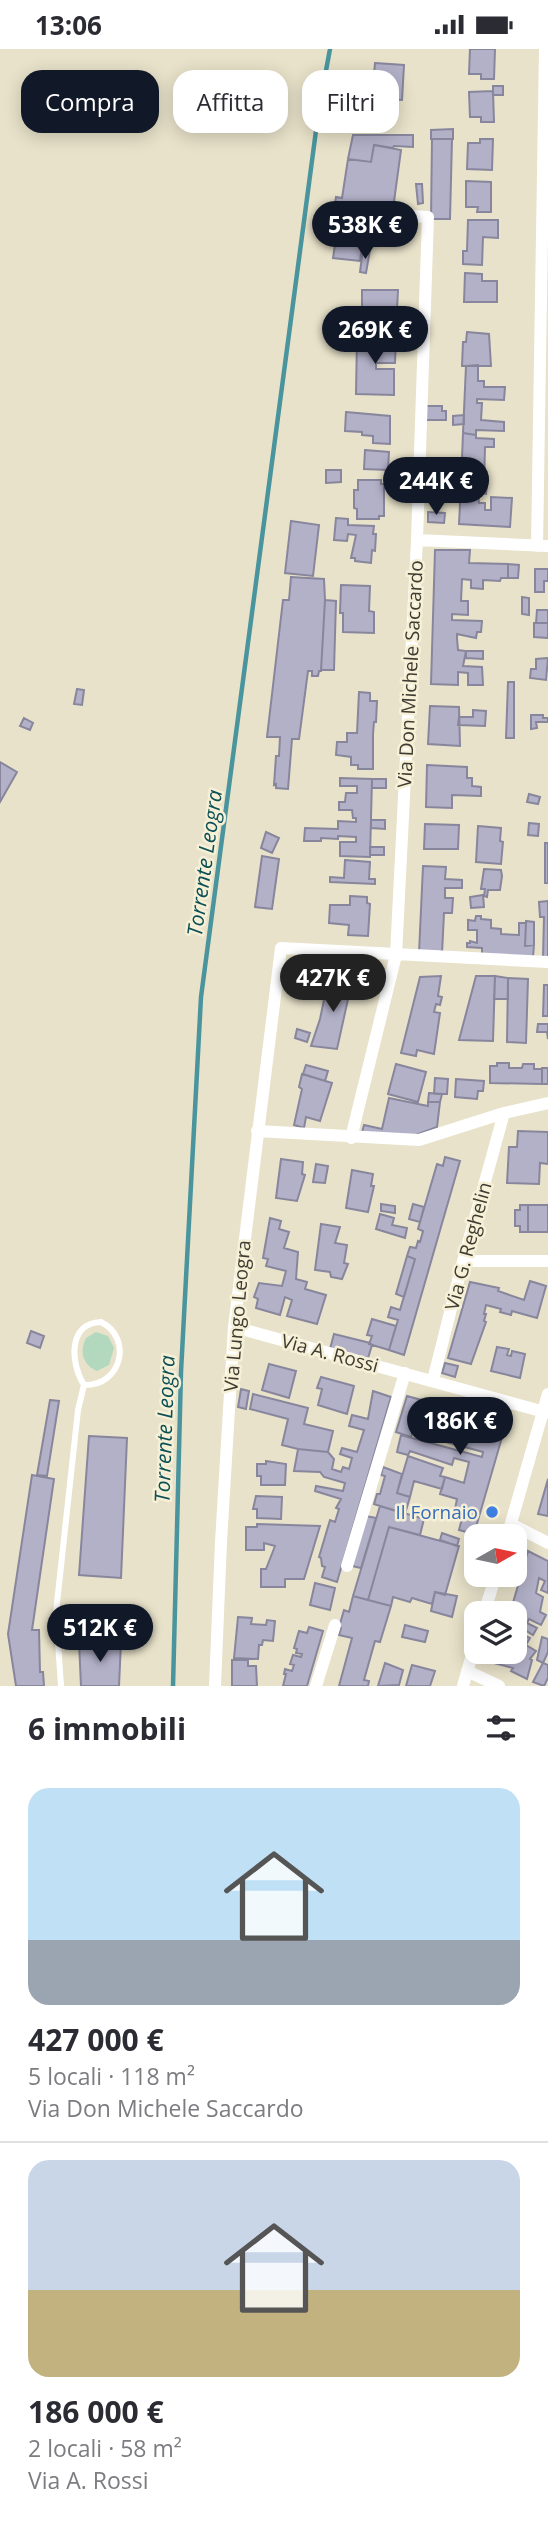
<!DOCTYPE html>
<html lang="it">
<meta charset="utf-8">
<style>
:root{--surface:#fff;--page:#f2f2f3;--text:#2b2b33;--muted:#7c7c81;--line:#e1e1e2;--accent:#111827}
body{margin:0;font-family:"Open Sans",sans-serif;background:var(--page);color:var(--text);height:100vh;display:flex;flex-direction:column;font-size:26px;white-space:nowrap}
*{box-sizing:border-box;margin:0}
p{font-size:23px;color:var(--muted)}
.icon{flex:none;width:38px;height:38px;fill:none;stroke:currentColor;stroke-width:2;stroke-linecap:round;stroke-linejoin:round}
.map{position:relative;height:1637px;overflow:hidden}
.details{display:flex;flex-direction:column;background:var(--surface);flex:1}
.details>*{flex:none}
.top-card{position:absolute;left:21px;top:21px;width:508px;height:63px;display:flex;gap:14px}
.needle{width:46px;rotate:81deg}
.controls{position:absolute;left:464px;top:1475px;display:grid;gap:14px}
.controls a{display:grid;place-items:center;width:63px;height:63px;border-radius:14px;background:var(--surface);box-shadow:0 4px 18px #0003;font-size:35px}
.price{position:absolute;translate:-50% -60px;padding:0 16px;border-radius:24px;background:var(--accent);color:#fff;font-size:23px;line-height:46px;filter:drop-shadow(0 2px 4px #0008)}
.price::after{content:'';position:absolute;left:50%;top:42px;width:21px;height:16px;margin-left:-10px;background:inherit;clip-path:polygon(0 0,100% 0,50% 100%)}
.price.on{background:#222;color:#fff}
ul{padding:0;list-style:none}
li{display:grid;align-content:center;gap:14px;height:371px;padding:0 28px}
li+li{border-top:2px solid var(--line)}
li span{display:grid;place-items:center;height:217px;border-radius:21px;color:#555}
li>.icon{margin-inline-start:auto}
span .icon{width:126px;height:126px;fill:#fffc;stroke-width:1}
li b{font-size:30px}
h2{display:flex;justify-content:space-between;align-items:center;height:84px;padding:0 28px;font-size:30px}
.tag{padding:0 24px;border-radius:21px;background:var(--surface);box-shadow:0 4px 18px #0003;font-size:24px;line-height:63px}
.tag.on{background:var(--accent);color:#fff}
.status{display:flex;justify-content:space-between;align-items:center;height:49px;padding:0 35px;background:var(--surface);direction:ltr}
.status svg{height:19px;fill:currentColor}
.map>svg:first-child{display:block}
.green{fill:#b2d8be}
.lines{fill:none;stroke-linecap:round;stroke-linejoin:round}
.stream{stroke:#4a959d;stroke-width:4.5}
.building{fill:#b3b1c8;stroke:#88869c;stroke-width:2}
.service{stroke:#fff;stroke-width:6}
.minor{stroke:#fff;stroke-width:12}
.shop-dot{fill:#3f7fe0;stroke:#f6f0d7;stroke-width:2.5}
.labels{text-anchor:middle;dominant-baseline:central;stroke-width:5;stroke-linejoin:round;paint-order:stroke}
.street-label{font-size:19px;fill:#3e3c32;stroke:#f6f0d7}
.shop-label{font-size:19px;fill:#366cbe;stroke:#f6f0d7;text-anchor:end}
.water-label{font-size:21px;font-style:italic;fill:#0c5056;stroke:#f6f0d7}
</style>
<div class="status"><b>13:06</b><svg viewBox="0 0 49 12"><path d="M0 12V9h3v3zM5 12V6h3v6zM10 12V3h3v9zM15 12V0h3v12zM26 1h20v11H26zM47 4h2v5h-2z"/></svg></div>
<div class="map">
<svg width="548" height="1637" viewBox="0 0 548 1637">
<rect width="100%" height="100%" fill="#e8e2ca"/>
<!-- green -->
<path class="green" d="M96,1283L108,1287L114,1299L109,1316L97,1322C83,1316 79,1303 86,1289Z"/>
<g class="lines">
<!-- stream -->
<path class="stream" d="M173,1637L181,1323L201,948L319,59L330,0"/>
</g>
<!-- building -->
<path class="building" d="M470,0H495L494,30H481V25H469Z
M375,14L404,16L402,51L372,49Z
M493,37H503V46H493Z
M493,42L494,73H481V68H470L469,43Z
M453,80V90H431V81Z
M353,86H413V98L394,97L393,99L374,96L371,113L348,110Z
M432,90H452L450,170H431Z
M480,90H493L492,121L467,120L468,94H480Z
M374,96L401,101L393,160L368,156L360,212L333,209L338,176L332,175L336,148L342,149L348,110L371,113Z
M466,132L491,133V163H477L478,158H466Z
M416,135H422L423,154L418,155Z
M468,171H498V189L483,188L482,216L463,215V202H467Z
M363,200L370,201L366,224L360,223Z
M465,224L482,225V232H497V253H464Z
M362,241H398L397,261L394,260V269L368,268V265H362Z
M467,283L489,285L491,317H462L463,293H466Z
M357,288L396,289L395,314H376V320H394V346L356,345Z
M478,316V332H484V338H505L504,351L477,350V354H482L481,371L504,373V382L476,381V386L463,384L466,317Z
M425,357H442V362H446V371H425Z
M346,363L390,367V395L373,394V387L362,386V383L345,382Z
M464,366V375L453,376V367Z
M463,384L476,386V389L494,390V398H485L484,434H487V436L461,435Z
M365,401L389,403L388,421L364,420Z
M326,421H341V433L326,434Z
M358,431H381V435H384V467H379V470H357V460L354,459V441H358Z
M461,435L487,436L486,445L478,444L479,454H485V461H491V448L512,449L510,478L459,475Z
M428,463L445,464L444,474L428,473Z
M336,469L348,470V476L374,477L373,485H376L375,502L372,501L371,514L355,512V509H351L356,486L348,485L347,492L334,491Z
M291,472L319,476L313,527L285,524Z
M435,501H470L469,514L508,515V529H501L500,532L483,531V540L471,539V531L462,530L461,552H468V566L452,565V571L482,572L481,583H477L476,589L457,585V589L458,601L466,602L463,617L482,618L483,636H468V624L458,623V636L431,635Z
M508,515L519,516L518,529H508Z
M535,520H548V532H544V543H535Z
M291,528L324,530L325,551L321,622H319L318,627H312V622H308L299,690H292L288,740L276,739V735L274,736L276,707H279L280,688H267L283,551H289Z
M341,536L370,537L369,562L374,563V584L343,583V564H340Z
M522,548L529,549V566L522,565Z
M325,551L336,552L334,621H321Z
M537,561H548V574H536Z
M534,574H548V589L534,588Z
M466,602H483V610L466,609Z
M548,609L546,631L530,629L531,620H536V610Z
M508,633H514V689H506Z
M77,640L84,641L82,656L74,655Z
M359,643L370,644V652H377L376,673H374L373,685V720H358V716H351V708L336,706L337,693H347V684H357Z
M430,657L459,658L460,697L428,695Z
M473,661L486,662L485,677L458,676L459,668H473Z
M531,666H543V669H548V673H536L537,679L531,680Z
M24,669L33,674L30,681L20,677Z
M0,713L17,723L0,753Z
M427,716L467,718V729H472V737L481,738V747L452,746V759L426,758Z
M340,729L372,730L370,808L340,807V793H356V788L338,787V790L321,789V792H304L305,779L338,780V772L356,773V769H353L352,761H339V753H345L346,744H357V737H340Z
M372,730H386V739H372Z
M529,745L540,748L538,755L527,753Z
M371,771H385V780L371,779Z
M529,774L539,775L538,787L528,786Z
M425,775L459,776L458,800H424Z
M478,777L501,779L500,792L503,793L501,815L476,813Z
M266,783L279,789L272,804L261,799Z
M545,794H548V834H545Z
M370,798H384V806H370Z
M262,807L279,810L272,860L255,858Z
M345,811L370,813L369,830H375V835L330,833V828L344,829Z
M423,817L446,818L445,830L462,831V839H445V849H453L452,864H444L442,905L419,904Z
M484,820L501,821L502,827L500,841H488L487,848L484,847L485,840H481Z
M483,846L484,858L471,859L470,848Z
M350,847L367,848V854L370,855L368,887L348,886L349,876L329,874L330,856H350Z
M548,852V909H543L544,868H540L539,853Z
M476,867H481V870L491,871V879L501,880V885L519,886V874H526L525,897L534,896L533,908L482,909V899L467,898V894H470V892L477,894V881H468V871L475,872Z
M526,872L534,873V896L525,897Z
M329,927L352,932L337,1000L311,997L320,970Z
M441,927L438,947L442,948L440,956L436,955L434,963L440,964L434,1005L417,1001L416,1007L401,1004L420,928Z
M476,927H495L493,992L459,991Z
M495,927L508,929V950H494Z
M508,929L528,930L526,994L507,993Z
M544,936H548V967H543Z
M538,975H548V990L547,983H537Z
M297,980L310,984L307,993L295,989Z
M497,1014H509V1019H522L523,1015H534V1020H542V1035L490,1034V1017H497Z
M396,1015L426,1023L418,1053L388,1045Z
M306,1016L328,1022L325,1032L303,1025Z
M542,1019H548V1035H542Z
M302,1025L332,1034L320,1072L306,1068L304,1079L294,1076L302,1040L299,1038Z
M435,1029L448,1030L447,1045H434Z
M456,1030L484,1032L483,1042H478L477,1050L455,1048Z
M429,1044L442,1045L440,1053H428Z
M389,1049L428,1057V1053H440L437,1078L413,1087H361L364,1076L382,1080Z
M518,1082L548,1083V1115L540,1114L539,1135L507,1134L509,1098H517Z
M445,1108L460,1112L404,1306L389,1301L398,1271L388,1268L391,1258L400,1261L415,1210L407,1207L410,1198L416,1199L418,1192L420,1193L423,1182L418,1180L437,1115L443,1117Z
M281,1110L303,1113L302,1125L305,1126L297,1152L276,1149Z
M316,1115L328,1117L325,1134L313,1133Z
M352,1121L373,1125L371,1137H374L368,1163L346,1159Z
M381,1155L395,1157V1164L381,1162Z
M413,1155L424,1158L420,1173L409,1170Z
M520,1156H528V1183H520V1177H515V1161H520Z
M528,1156H548V1183H528Z
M380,1165L394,1169L392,1176L407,1179L405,1189L376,1180Z
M270,1169L281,1172L279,1180L289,1183L284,1199L298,1203L296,1230L307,1233L305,1240L326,1246L317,1275L287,1267L292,1251L285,1248L280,1266L256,1259L258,1250L254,1248L259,1234L282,1237L286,1222L266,1217L268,1210L263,1209Z
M321,1175L340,1178L335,1194L347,1196L344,1214L348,1215L342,1230L331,1228L330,1223L315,1221Z
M407,1207L415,1210L404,1248L396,1245Z
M530,1232L546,1237L537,1269L512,1262L511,1266L500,1263L501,1260L486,1256L484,1265H486L484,1272L486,1273L471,1315L448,1309L470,1233L499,1239L498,1242L524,1251Z
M372,1270L396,1277L389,1301L369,1295L372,1287L367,1286Z
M31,1282L44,1287L40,1299L27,1294Z
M334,1285L370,1294L372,1296L368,1309L330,1300Z
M497,1298L509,1300L507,1306L511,1307L512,1302L525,1305L520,1329L491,1322Z
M445,1314L458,1317L455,1328L442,1324Z
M269,1315L296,1322L289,1349L262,1341Z
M321,1328L354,1337L347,1365L318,1356L322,1340L317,1339Z
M241,1340L249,1342L246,1360L238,1358Z
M373,1342L391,1348L337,1533L322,1528L325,1518L322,1517L321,1509L319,1508L330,1471L335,1473L339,1460L336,1459L341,1450L315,1442L316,1437L343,1442L345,1434L324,1428L320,1423L294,1422L298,1400L328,1403L334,1410L332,1420L341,1423L343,1418L349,1420L352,1409L340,1405L342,1399L357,1403L364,1381L349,1377L352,1366L368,1370Z
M253,1345L308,1359L304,1375L333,1382L328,1403L298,1400L282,1396L288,1370L250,1360Z
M407,1347L425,1352L411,1388L396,1383Z
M50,1351L59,1352L47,1427L37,1426Z
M425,1357L505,1378L474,1485L459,1481L464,1462L455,1460L457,1450L440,1445L445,1428L464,1434L469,1413L454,1409L452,1416L410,1402L408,1406L397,1403L401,1386L482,1408L483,1403L417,1385Z
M89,1387L127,1389L121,1529L79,1526Z
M408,1407L443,1419L440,1427L445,1428L442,1440L414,1432L410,1448L397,1444Z
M266,1412L286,1415L285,1436H261V1427H257V1415H266Z
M383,1418L402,1425L397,1444L410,1448L405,1465L374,1455L377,1445H380L385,1427L381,1426Z
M32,1426L54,1430L32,1581H39L40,1623H43L44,1637H16L8,1585Z
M548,1430V1467L538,1465Z
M256,1447L282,1448L281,1470L257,1469V1460H253Z
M380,1457L424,1470L420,1486L389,1478L368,1551L353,1547Z
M366,1467L376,1469L361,1519L352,1517Z
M257,1475L320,1477L304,1530H285V1538H261V1520H266L275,1497L264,1494V1501H246V1478H257Z
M389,1478L459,1497L445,1546L435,1543L432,1555L412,1549L410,1553L393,1548L391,1557L368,1551Z
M442,1484L459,1490L457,1497L440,1491Z
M514,1495L528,1502L519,1533L509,1527L514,1526V1516L516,1517L519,1511L514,1509Z
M528,1502L548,1512V1544L541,1541L545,1532L539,1529L536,1544L543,1548L540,1563L546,1566L541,1576L529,1570L527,1574L537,1579L533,1586L525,1581L523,1586L530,1589L526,1596L536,1602L530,1610L532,1611L527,1630L511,1622L513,1619L494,1614L496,1603H514V1564H510Z
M315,1534L335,1539L330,1561L310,1556Z
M435,1543L457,1547L452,1568L431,1562Z
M353,1547L391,1557L380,1593L375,1592L364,1631L369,1632L368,1637H339L352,1589L339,1586L341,1579L339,1578L344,1561L349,1563Z
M238,1568L252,1569L251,1575L266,1576L267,1571L275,1572L273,1592L263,1591L262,1596H259L258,1610L234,1609Z
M405,1576L428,1582L425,1593L402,1588Z
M309,1578L323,1582L307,1637H283L286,1625H284L285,1620L292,1622L294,1616L290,1615L293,1606L301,1608L302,1605L296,1604L297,1600L294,1599L299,1582L307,1584Z
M542,1588L548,1590V1603L543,1614L548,1616V1629L544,1637L533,1633L543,1614L537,1611Z
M79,1593H121L119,1637H81Z
M232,1611H248V1617H256L257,1637H232Z
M385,1614L403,1621L399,1636L378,1637Z
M412,1616L435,1622L430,1637H406Z"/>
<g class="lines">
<!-- service -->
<path class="service" d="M101,1273C133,1289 122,1337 84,1336C70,1314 68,1274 101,1273Z
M61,1637L56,1563L78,1361L84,1336"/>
<!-- minor -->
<path class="minor" d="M417,491L548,497
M537,497L545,0
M257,1082L419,1091L504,1064L548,1054
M351,1089L396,906L417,491L428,168L373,165
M463,1212H548
M234,1278L548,1364
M433,1331L463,1212L504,1064
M511,1475L548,1494
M507,1488L548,1345
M347,1517L405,1324
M484,1564L496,1526
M467,1622L499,1637
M215,1637L221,1493L234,1278L281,899L548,913
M316,1637L335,1576
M463,1637L476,1592"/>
</g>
<!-- markers -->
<circle class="shop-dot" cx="492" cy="1463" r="7"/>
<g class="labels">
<!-- street labels -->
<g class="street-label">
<text transform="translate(410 625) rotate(-87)">Via Don Michele Saccardo</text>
<text transform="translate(468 1197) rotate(-75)">Via G. Reghelin</text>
<text transform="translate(237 1267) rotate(-85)">Via Lungo Leogra</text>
<text transform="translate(330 1304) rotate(15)">Via A. Rossi</text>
</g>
<!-- shop labels -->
<g class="shop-label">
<text x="478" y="1463">Il Fornaio</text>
</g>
<!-- water labels -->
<g class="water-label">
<text transform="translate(204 814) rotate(-82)">Torrente Leogra</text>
<text transform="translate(164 1380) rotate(-88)">Torrente Leogra</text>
</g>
</g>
</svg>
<div class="controls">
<a><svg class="needle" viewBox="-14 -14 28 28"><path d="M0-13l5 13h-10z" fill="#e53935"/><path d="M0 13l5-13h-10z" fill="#7c7c81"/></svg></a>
<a><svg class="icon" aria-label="layers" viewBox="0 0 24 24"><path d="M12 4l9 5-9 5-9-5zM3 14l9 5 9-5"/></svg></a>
</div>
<b class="price" style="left:365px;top:212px">538K €</b>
<b class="price" style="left:375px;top:317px">269K €</b>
<b class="price" style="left:436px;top:468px">244K €</b>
<b class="price on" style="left:333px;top:965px">427K €</b>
<b class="price" style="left:460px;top:1408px">186K €</b>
<b class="price" style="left:100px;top:1615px">512K €</b>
<div class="top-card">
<a class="tag on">Compra</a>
<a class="tag">Affitta</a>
<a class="tag">Filtri</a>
</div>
</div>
<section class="details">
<h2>6 immobili<svg class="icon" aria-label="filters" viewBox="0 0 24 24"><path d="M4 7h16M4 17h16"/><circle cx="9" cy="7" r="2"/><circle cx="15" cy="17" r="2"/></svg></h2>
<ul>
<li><span style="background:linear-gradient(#bfe0f5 70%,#9aa5b1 0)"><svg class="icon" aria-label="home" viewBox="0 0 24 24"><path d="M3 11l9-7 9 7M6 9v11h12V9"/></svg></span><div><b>427 000 €</b><p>5 locali · 118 m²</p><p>Via Don Michele Saccardo</p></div></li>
<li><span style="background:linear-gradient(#c9d6e8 60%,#c2b280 0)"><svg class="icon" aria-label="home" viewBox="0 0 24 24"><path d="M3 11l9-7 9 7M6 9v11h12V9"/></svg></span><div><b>186 000 €</b><p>2 locali · 58 m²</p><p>Via A. Rossi</p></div></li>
</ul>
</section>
